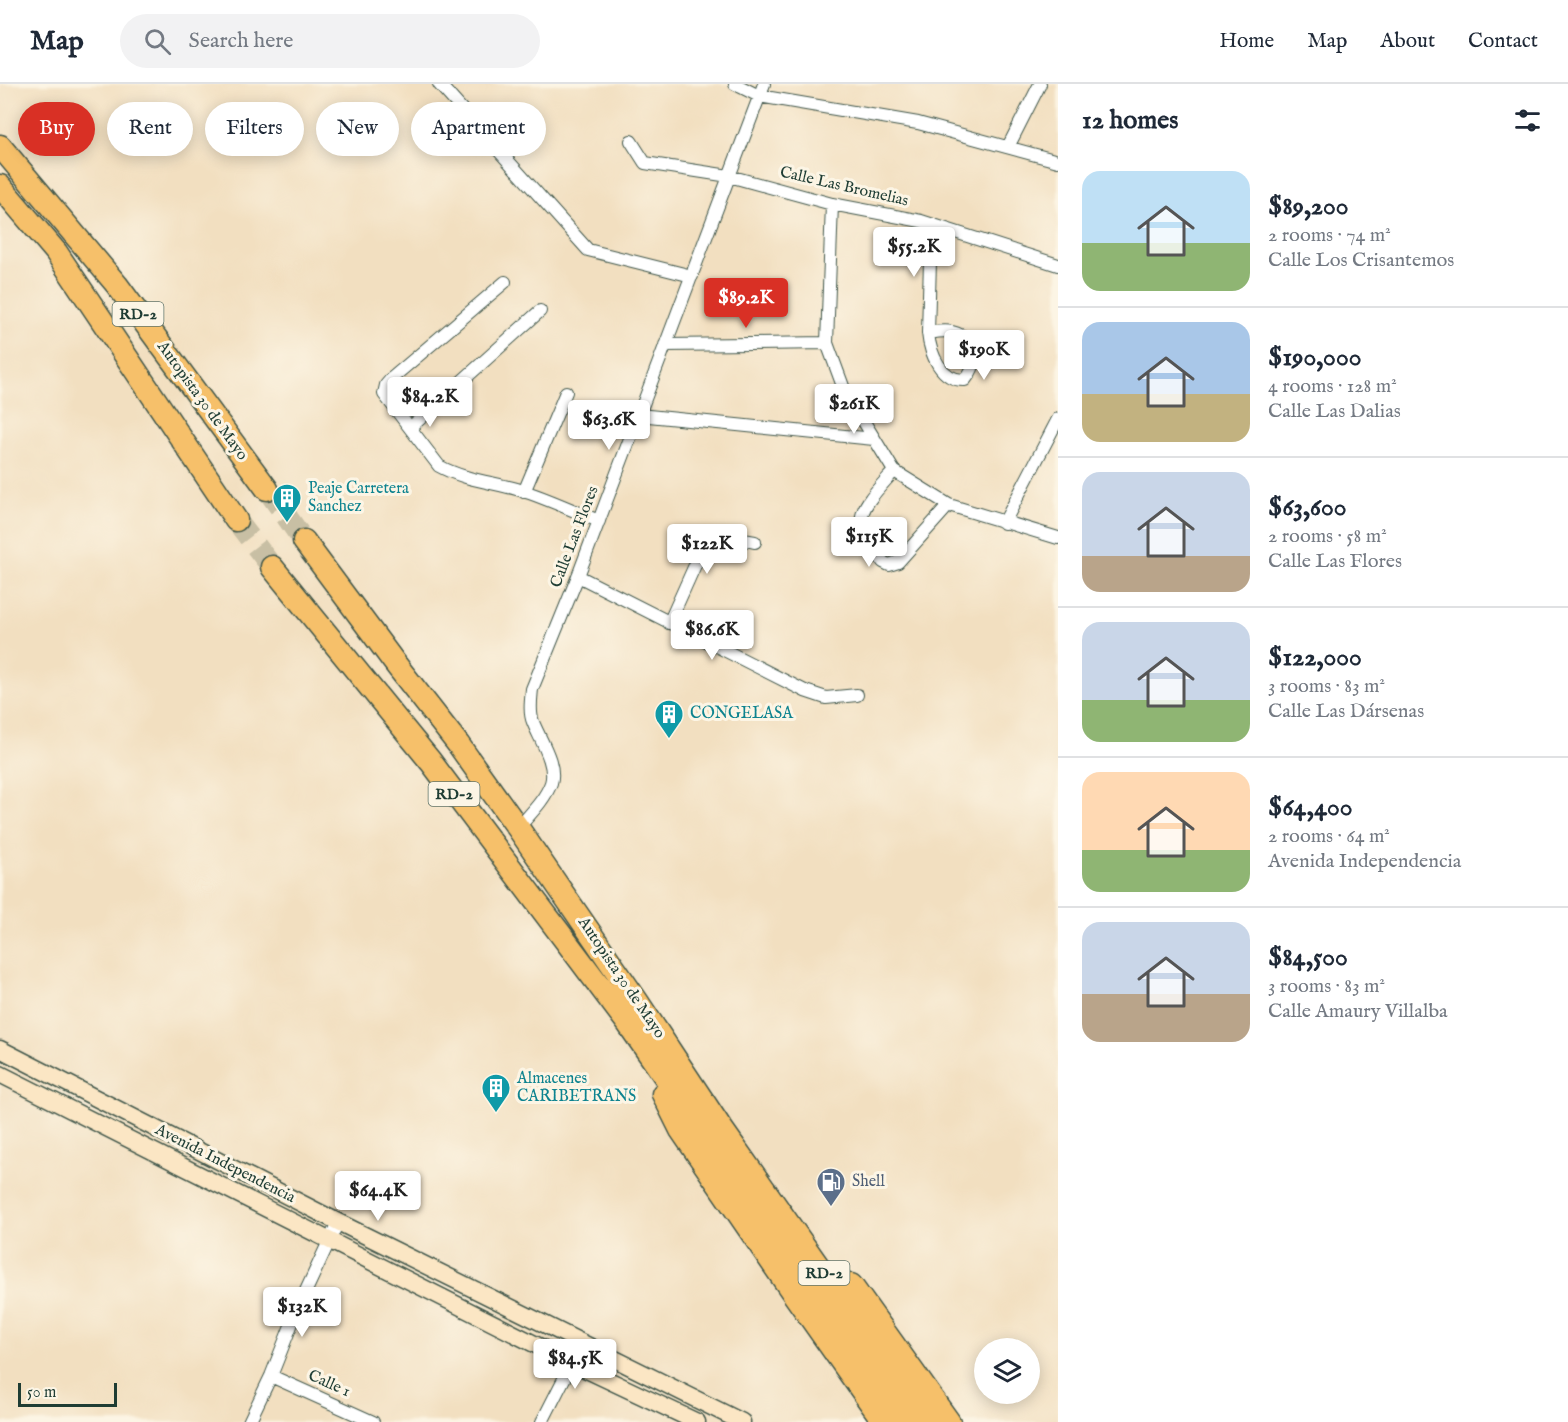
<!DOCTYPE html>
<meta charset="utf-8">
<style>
:root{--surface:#fff;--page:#f2f2f3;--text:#1f2937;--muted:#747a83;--line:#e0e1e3;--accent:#d93025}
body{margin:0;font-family:"IM FELL English",serif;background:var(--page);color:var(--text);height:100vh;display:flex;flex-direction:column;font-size:22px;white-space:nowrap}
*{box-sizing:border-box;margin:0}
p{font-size:20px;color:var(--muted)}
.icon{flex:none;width:33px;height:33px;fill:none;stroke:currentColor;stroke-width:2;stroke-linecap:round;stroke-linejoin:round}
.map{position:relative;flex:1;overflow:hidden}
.panel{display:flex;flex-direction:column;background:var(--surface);width:510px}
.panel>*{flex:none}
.guide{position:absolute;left:18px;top:18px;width:570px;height:54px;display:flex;gap:12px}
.controls{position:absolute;left:974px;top:1254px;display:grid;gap:12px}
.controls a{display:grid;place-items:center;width:66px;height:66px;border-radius:50%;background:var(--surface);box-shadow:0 3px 15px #0003;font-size:30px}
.scale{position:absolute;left:18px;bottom:15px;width:99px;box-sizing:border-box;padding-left:6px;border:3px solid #1f3d34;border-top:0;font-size:16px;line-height:21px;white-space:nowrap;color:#1f3d34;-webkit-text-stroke:4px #fcf5e5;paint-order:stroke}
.price{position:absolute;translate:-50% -51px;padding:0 14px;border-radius:6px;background:#fff;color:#222;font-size:20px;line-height:39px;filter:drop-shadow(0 2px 3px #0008)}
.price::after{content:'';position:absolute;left:50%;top:36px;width:18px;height:14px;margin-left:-9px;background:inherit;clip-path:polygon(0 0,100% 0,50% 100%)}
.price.current{background:var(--accent);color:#fff}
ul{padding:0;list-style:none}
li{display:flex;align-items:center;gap:18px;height:150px;padding:0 24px}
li+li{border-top:2px solid var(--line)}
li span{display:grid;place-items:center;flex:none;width:168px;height:120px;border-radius:18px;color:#555}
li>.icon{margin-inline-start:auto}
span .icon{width:72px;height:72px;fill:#fffc;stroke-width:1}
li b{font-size:26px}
h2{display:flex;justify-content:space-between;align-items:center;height:72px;padding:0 24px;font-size:26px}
.tag{padding:0 21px;border-radius:27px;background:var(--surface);box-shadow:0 3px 15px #0003;font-size:21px;line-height:54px}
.tag.current{background:var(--accent);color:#fff}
header{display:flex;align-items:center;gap:36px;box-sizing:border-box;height:84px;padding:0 30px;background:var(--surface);border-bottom:2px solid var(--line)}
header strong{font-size:28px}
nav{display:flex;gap:33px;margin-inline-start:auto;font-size:21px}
.search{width:420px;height:54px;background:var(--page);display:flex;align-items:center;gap:15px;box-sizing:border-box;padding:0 21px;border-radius:33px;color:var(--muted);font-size:22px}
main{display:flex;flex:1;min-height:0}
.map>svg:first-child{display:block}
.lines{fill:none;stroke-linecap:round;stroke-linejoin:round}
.highway-tunnel{stroke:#c8bfa4;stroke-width:22;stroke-dasharray:22 11;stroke-linecap:butt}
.street-casing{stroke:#3f5549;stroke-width:14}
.secondary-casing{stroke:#3f5549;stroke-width:19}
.highway-casing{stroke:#3f5549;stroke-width:25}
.street{stroke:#fff;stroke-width:12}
.secondary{stroke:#fbe6c4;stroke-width:16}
.highway{stroke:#f6c06b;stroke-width:22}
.labels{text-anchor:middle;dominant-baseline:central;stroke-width:6;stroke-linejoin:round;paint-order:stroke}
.shield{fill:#fcf5e5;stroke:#617469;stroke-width:1.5}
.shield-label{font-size:15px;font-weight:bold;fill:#1f3d34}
.street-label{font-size:16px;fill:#1f3d34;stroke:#fcf5e5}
.culture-label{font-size:16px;fill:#0d838f;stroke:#fcf5e5;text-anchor:start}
.service-label{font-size:16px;fill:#4e5e75;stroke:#fcf5e5;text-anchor:start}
</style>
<header>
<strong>Map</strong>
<div class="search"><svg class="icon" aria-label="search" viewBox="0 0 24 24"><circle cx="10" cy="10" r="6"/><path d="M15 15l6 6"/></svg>Search here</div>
<nav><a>Home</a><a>Map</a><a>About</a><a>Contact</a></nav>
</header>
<main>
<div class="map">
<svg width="1058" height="1338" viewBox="0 0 1058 1338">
<rect width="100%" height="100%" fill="#fcf5e5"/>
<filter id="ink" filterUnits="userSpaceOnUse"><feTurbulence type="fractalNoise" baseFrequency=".0167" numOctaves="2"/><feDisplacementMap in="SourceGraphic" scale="12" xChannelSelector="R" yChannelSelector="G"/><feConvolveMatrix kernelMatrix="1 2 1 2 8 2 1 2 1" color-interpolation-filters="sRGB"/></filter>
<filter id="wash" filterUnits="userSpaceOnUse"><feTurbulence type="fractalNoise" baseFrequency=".008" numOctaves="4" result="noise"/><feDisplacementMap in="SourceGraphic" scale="24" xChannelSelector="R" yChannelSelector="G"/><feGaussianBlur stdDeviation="1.35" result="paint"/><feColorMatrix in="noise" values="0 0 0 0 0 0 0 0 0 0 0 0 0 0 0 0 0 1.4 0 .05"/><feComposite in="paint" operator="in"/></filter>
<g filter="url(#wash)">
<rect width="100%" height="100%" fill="#f2dfc0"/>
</g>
<g filter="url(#ink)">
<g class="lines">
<!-- highway-tunnel -->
<path class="highway-tunnel" d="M267,405L304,457
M236,436L272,483"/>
<!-- street casing -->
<g class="street-casing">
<path id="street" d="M439,0L588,166L692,192
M735,0L759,12L918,39L1058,77
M631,57L645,79L729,92L832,120L921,137L1058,181
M1008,63L1040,0
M832,120L827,259L844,305L894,387L949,421L1058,454
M505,198L392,294L386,301L384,310L439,382C464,396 493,398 520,406C547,414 573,427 599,437
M928,249C935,248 944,246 952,248C977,254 980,278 965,296C941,297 930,270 928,249L931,140
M665,261L827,259
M639,331L874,355
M411,343L540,227
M894,387C884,399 858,423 862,439C866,452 876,466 883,478L889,481L898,478L949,421
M524,408L566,308
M1004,439L1058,335
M578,492L805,607L826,614L857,611
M669,539L700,470C716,447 730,454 755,458
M518,744C529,731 545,716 551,699C557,680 539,654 533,638C529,628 531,616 532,605L578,492L764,0
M271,1292L373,1338
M249,1338L271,1292L298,1224L338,1138
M542,1338L572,1279L585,1260"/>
</g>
<!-- secondary casing -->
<g class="secondary-casing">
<path id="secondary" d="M0,965L338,1138L742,1338
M0,990L572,1279L697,1338"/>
</g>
<!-- highway casing -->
<g class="highway-casing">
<path id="highway" d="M0,62L117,201L267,405
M0,102L56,168L236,436
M304,457L397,582L458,660L518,744L637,917L719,1041L928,1338
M272,483L431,678L629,941L905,1338
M663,1010L681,1046L795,1212L884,1338
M851,1201L949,1338"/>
</g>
<!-- street -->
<use href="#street" class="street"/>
<!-- secondary -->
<use href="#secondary" class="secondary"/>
<!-- highway -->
<use href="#highway" class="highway"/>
</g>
</g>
<!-- icons -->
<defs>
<g id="building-pin" transform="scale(1.5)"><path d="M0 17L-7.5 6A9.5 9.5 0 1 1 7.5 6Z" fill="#0f9aa8" stroke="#fcf5e5"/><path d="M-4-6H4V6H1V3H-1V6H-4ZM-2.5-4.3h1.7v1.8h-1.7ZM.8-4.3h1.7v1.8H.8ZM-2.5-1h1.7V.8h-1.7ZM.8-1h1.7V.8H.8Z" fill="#fff"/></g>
<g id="fuel-pin" transform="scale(1.5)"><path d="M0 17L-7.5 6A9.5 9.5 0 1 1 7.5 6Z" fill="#5c6f8a" stroke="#fcf5e5"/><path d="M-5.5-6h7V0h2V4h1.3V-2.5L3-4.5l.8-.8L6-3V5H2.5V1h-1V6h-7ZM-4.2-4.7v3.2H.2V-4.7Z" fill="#fff"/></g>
</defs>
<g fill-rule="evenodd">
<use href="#building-pin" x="287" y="414"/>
<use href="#building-pin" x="669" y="630"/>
<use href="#building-pin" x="496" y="1004"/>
<use href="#fuel-pin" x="831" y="1098"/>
</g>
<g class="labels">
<!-- shield labels -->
<g class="shield">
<rect x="112.5" y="218" width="51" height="24" rx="4.5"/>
<rect x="428.5" y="698" width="51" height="24" rx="4.5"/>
<rect x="798.5" y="1177" width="51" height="24" rx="4.5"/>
</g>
<g class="shield-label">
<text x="138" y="230">RD-2</text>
<text x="454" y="710">RD-2</text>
<text x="824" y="1189">RD-2</text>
</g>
<!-- street labels -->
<g class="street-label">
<text transform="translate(844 103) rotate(13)">Calle Las Bromelias</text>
<text transform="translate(202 317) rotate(54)">Autopista 30 de Mayo</text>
<text transform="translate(575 453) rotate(-69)">Calle Las Flores</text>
<text transform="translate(621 894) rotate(56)">Autopista 30 de Mayo</text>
<text transform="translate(225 1080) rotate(27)">Avenida Independencia</text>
<text transform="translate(329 1300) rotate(24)">Calle 1</text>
</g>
<!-- culture labels -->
<g class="culture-label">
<text x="308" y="405">Peaje Carretera<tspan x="308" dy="18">Sanchez</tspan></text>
<text x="690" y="630">CONGELASA</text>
<text x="517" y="995">Almacenes<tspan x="517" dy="18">CARIBETRANS</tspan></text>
</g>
<!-- service labels -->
<g class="service-label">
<text x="852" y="1098">Shell</text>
</g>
</g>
</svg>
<div class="controls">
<a><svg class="icon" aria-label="layers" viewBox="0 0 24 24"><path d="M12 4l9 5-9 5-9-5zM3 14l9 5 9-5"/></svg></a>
</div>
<div class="scale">50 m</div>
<b class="price" style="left:914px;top:194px">$55.2K</b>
<b class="price current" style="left:746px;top:245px">$89.2K</b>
<b class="price" style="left:984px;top:297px">$190K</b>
<b class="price" style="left:430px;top:344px">$84.2K</b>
<b class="price" style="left:854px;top:351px">$261K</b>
<b class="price" style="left:609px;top:367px">$63.6K</b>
<b class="price" style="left:869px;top:484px">$115K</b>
<b class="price" style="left:707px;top:491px">$122K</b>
<b class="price" style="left:712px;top:577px">$86.6K</b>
<b class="price" style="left:378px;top:1138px">$64.4K</b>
<b class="price" style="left:302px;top:1254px">$132K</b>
<b class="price" style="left:575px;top:1306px">$84.5K</b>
<div class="guide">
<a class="tag current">Buy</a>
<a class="tag">Rent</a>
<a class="tag">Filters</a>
<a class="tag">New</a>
<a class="tag">Apartment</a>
</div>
</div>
<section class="panel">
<h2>12 homes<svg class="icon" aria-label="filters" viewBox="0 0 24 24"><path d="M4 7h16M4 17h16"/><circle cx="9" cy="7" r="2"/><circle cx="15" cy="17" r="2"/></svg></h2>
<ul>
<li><span style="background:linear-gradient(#bfe0f5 60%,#8fb573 0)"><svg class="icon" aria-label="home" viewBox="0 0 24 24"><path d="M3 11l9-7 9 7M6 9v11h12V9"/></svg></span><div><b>$89,200</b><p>2 rooms · 74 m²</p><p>Calle Los Crisantemos</p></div></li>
<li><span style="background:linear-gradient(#a9c7e8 60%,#c2b280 0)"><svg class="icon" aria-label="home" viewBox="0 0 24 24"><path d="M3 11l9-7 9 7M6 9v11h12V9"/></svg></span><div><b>$190,000</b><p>4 rooms · 128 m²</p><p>Calle Las Dalias</p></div></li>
<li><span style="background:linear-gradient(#c9d6e8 70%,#b9a48a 0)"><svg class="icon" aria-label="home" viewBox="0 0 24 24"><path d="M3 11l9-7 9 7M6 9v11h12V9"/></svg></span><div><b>$63,600</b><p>2 rooms · 58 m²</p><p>Calle Las Flores</p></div></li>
<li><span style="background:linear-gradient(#c9d6e8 65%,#8fb573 0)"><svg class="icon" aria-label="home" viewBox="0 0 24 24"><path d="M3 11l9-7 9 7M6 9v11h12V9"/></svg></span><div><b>$122,000</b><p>3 rooms · 83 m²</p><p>Calle Las Dársenas</p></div></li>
<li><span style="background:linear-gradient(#ffd9b3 65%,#8fb573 0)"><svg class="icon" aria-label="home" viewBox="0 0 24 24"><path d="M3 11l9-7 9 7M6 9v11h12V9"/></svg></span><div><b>$64,400</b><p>2 rooms · 64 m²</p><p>Avenida Independencia</p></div></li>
<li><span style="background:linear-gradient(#c9d6e8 60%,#b9a48a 0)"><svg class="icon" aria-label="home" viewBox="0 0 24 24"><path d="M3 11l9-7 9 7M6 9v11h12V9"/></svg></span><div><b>$84,500</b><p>3 rooms · 83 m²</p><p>Calle Amaury Villalba</p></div></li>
</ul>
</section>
</main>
